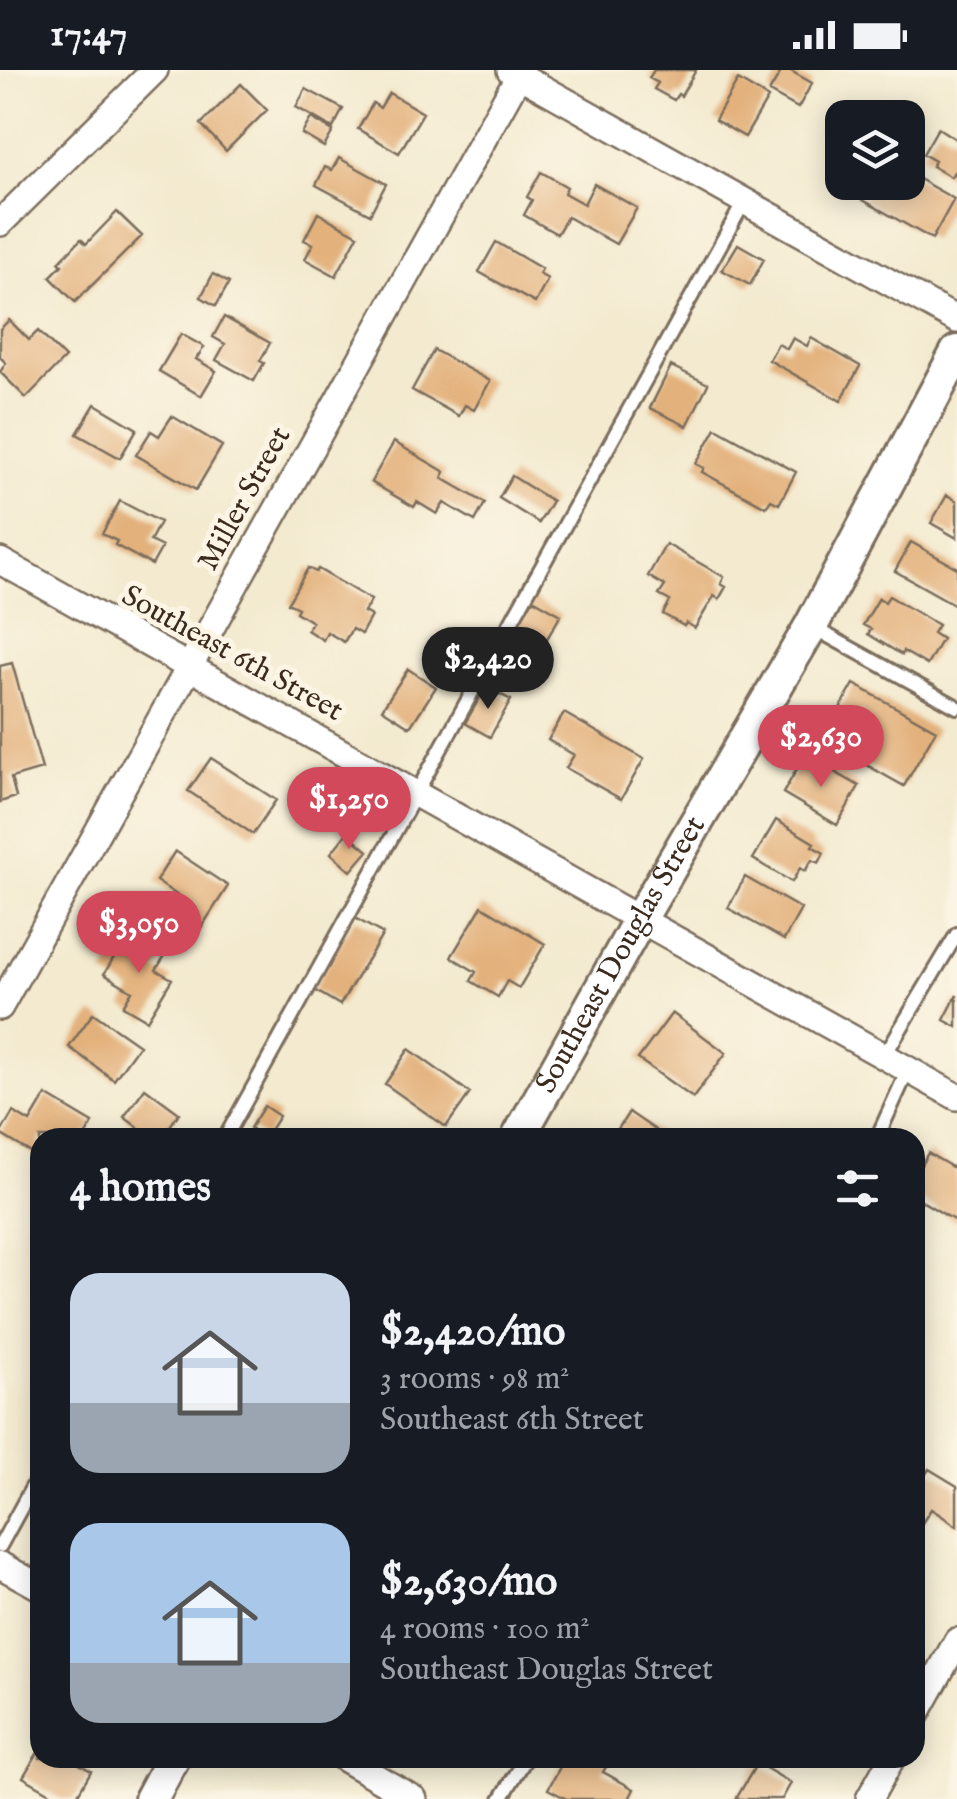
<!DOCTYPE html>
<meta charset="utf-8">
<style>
:root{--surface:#171b24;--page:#20242c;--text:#f1f3f6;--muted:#9ea1a6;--accent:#d1495b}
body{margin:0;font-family:"IM FELL English",serif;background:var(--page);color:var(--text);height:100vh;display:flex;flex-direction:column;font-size:38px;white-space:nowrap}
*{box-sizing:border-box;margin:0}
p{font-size:32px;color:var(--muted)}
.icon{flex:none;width:55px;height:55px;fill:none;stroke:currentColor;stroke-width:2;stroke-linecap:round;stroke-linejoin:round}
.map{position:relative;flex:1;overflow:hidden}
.side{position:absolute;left:30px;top:1058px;width:895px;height:640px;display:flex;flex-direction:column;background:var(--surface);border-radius:30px;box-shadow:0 5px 25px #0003}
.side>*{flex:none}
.buttons{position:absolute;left:825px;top:30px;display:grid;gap:20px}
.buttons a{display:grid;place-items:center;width:100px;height:100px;border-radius:20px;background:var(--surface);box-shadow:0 5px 25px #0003;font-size:50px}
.price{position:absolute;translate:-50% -85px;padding:0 22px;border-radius:35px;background:var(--accent);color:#fff;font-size:32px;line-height:65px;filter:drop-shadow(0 2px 5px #0008)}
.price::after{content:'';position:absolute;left:50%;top:60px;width:30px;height:22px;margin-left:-15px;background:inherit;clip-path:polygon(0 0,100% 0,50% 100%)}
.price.current{background:#222;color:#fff}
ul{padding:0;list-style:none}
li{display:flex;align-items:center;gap:30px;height:250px;padding:0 40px}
li span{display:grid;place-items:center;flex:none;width:280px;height:200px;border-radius:30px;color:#555}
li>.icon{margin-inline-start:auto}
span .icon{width:120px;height:120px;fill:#fffc;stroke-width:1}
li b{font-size:42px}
h2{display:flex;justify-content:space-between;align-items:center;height:120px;padding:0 40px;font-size:42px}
.status{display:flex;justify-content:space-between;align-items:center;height:70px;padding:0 50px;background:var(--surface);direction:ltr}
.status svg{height:28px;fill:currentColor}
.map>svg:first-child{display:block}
.building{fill:#e3b17b}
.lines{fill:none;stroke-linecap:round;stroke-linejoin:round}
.service-casing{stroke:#7b6d5c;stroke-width:18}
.minor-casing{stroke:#7b6d5c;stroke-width:30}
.tertiary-casing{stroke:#7b6d5c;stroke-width:38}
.service{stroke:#fff;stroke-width:12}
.minor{stroke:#fff;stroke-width:25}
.tertiary{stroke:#fff;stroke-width:32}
.labels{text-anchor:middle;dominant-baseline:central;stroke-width:10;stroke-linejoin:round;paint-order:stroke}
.street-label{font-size:30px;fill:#3b2a1e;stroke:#fcf5e5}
</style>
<div class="status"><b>17:47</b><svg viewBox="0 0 49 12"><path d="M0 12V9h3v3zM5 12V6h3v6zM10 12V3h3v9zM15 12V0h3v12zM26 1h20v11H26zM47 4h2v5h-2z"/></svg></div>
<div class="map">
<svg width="957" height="1729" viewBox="0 0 957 1729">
<rect width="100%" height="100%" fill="#fcf5e5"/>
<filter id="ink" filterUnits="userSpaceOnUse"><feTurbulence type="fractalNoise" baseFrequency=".01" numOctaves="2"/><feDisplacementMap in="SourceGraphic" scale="20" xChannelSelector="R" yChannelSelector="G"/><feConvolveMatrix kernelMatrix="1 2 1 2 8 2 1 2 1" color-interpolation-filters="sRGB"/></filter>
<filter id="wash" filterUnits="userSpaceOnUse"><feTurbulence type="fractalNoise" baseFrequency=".0048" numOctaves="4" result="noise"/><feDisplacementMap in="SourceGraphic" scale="40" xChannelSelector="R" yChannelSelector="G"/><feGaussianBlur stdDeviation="2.25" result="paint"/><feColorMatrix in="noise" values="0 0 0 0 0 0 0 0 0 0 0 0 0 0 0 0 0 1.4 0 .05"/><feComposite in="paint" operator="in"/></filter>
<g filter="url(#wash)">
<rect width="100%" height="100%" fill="#f3eacf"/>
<g id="blocks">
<!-- building -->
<path class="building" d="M654,0H696L681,26L678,24L674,30L654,19L658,13L649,8Z
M782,0H789L812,13L798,38L769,22Z
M738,10L768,28L745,67L715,50Z
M241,14L267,40L226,81L201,54Z
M306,19L343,39L333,58L296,37Z
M389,23L423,43L399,83L358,59L373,33L380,38Z
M311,48L333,61L324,77L302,64Z
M938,58L957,70V103L954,102L951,107L932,96L935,91L923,84Z
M339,88L386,114L370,144L316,115L325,97L332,100Z
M541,102L567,117L564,123L584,134L594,114L637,138L616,174L567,147L557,164L524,145L532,130L527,127Z
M908,103L954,129L932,169L863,130L872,112H908Z
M117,142L142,166L75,232L50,207L62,195L59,192L81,169L86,174Z
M318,143L358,165L336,206L305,189L313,174L304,170Z
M496,172L542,199L539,204L548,209L535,233L479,202Z
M738,174L764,189L750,215L722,200Z
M213,204L229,213L216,236L201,227Z
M224,247L270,273L260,291L264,293L254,311L216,290L225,274L213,267Z
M9,250L29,270L38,261L65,288L26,328L0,302L6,293L0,287V259Z
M181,264L204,277L196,289L216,301L201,326L159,301Z
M793,268L807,276L811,268L860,296L841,331L769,290L778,274L787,279Z
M434,280L490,311L474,340L465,335L459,346L412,320Z
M671,296L708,314L687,356L650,338Z
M95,334L137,359L120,388L77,364Z
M172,346L222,376L196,420L136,385L151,361L159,366Z
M716,358L796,402L779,434L771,430L766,437L702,402L704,398L696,394Z
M394,372L445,402L442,408L485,433L475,451L444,433L437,444L417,432L414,437L371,412Z
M512,406L552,431L539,453L499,428Z
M947,425L957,431V468L931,453Z
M120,431L160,452L150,471L162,477L152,495L115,475L117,471L102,464Z
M911,472L957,498V536L895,501Z
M666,474L724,507L721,514L726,517L719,529L714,526L695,558L686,553L684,556L663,544L670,531L659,525L665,516L648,506Z
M308,498L316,502L318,499L371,530L364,542L371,546L361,564L352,559L344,572L327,562L323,570L307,560L312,552L296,542L298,538L288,533Z
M889,526L938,555L933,563L942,569L927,595L903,581L902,585L868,564L871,559L863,555L879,528L885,532Z
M533,529L561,545L545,572L517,556Z
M12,593L42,699L11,708L16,727L0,732V596Z
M408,599L436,617L410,657L382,639Z
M854,614L936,660L904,716L822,670Z
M486,617L511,630L490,667L465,653Z
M564,643L644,689L621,729L566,698L574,685L548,670Z
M805,685L859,716L837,755L783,723Z
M211,688L276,730L253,764L188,721Z
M776,750L814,773L812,776L824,783L819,793L812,790L805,801L800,798L792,812L753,789Z
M347,763L368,781L351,801L331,783Z
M175,781L228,816L199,861L187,853L196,838L156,811Z
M745,807L801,839L784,870L728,838Z
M482,836L545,874L519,918L507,911L498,927L471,911L476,902L451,887Z
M355,848L383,864L340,935L313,919Z
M127,865L164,887L156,900L172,909L147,950L123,936L132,921L104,904Z
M957,925V957L944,950Z
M93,943L139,975L114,1010L69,977Z
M672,943L726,983L693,1028L638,989Z
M409,979L470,1023L446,1057L385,1014Z
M145,1018L179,1043L162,1068H152L124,1047Z
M46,1025L93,1053L84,1068H40V1088L0,1064L13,1042L30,1052Z
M264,1036L279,1046L265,1068L250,1058Z
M629,1042L667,1068H612Z
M928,1083L957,1100V1152L915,1127V1098L918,1100Z
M929,1399L957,1416V1456L931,1439L915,1464V1421Z
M40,1679V1688H69L91,1701L75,1729H61L23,1707Z
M565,1688L610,1690L603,1702L634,1719L629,1729H567L548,1719Z
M757,1693L791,1713L782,1729H736Z"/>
</g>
</g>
<g filter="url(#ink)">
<use href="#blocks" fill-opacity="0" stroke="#7b6d5c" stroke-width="2.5"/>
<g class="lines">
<!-- service casing -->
<g class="service-casing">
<path id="service" d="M814,558L957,637
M883,988L957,864
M225,1068L744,132
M877,1068L908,1000
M0,1476L40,1403
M501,1729L526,1688"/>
</g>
<!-- minor casing -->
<g class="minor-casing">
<path id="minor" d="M510,0L957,250
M0,153L155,0
M0,491L957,1027
M0,937L519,5
M0,1495L40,1517
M915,1647L957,1571
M343,1688L414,1729
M869,1729L892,1688"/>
</g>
<!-- tertiary casing -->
<g class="tertiary-casing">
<g id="tertiary">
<path id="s1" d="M518,1068L640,849L811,556L957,282"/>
<path d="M151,1729L173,1688"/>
</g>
</g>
<!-- service -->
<use href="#service" class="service"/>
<!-- minor -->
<use href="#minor" class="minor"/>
<!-- tertiary -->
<use href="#tertiary" class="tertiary"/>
</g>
</g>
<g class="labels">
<!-- street labels -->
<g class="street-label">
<text transform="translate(245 429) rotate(-61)">Miller Street</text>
<text transform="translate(232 584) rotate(29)">Southeast 6th Street</text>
<text stroke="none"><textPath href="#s1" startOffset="210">Southeast Douglas Street</textPath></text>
</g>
</g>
</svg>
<div class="buttons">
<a><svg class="icon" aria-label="layers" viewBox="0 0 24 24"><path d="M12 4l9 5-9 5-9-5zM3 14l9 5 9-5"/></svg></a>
</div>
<b class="price current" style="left:488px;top:642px">$2,420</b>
<b class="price" style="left:821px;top:720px">$2,630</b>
<b class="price" style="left:349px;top:782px">$1,250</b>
<b class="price" style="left:139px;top:906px">$3,050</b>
<section class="side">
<h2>4 homes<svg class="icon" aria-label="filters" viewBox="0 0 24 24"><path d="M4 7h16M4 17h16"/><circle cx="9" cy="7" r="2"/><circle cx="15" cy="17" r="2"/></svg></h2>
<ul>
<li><span style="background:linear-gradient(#c9d6e8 65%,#9aa5b1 0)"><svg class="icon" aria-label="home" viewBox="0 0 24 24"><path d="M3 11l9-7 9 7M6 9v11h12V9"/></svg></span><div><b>$2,420/mo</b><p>3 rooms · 98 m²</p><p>Southeast 6th Street</p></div></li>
<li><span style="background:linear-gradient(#a9c7e8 70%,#9aa5b1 0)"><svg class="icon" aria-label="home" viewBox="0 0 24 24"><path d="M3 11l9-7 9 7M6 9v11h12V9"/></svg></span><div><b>$2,630/mo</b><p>4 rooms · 100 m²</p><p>Southeast Douglas Street</p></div></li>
</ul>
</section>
</div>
